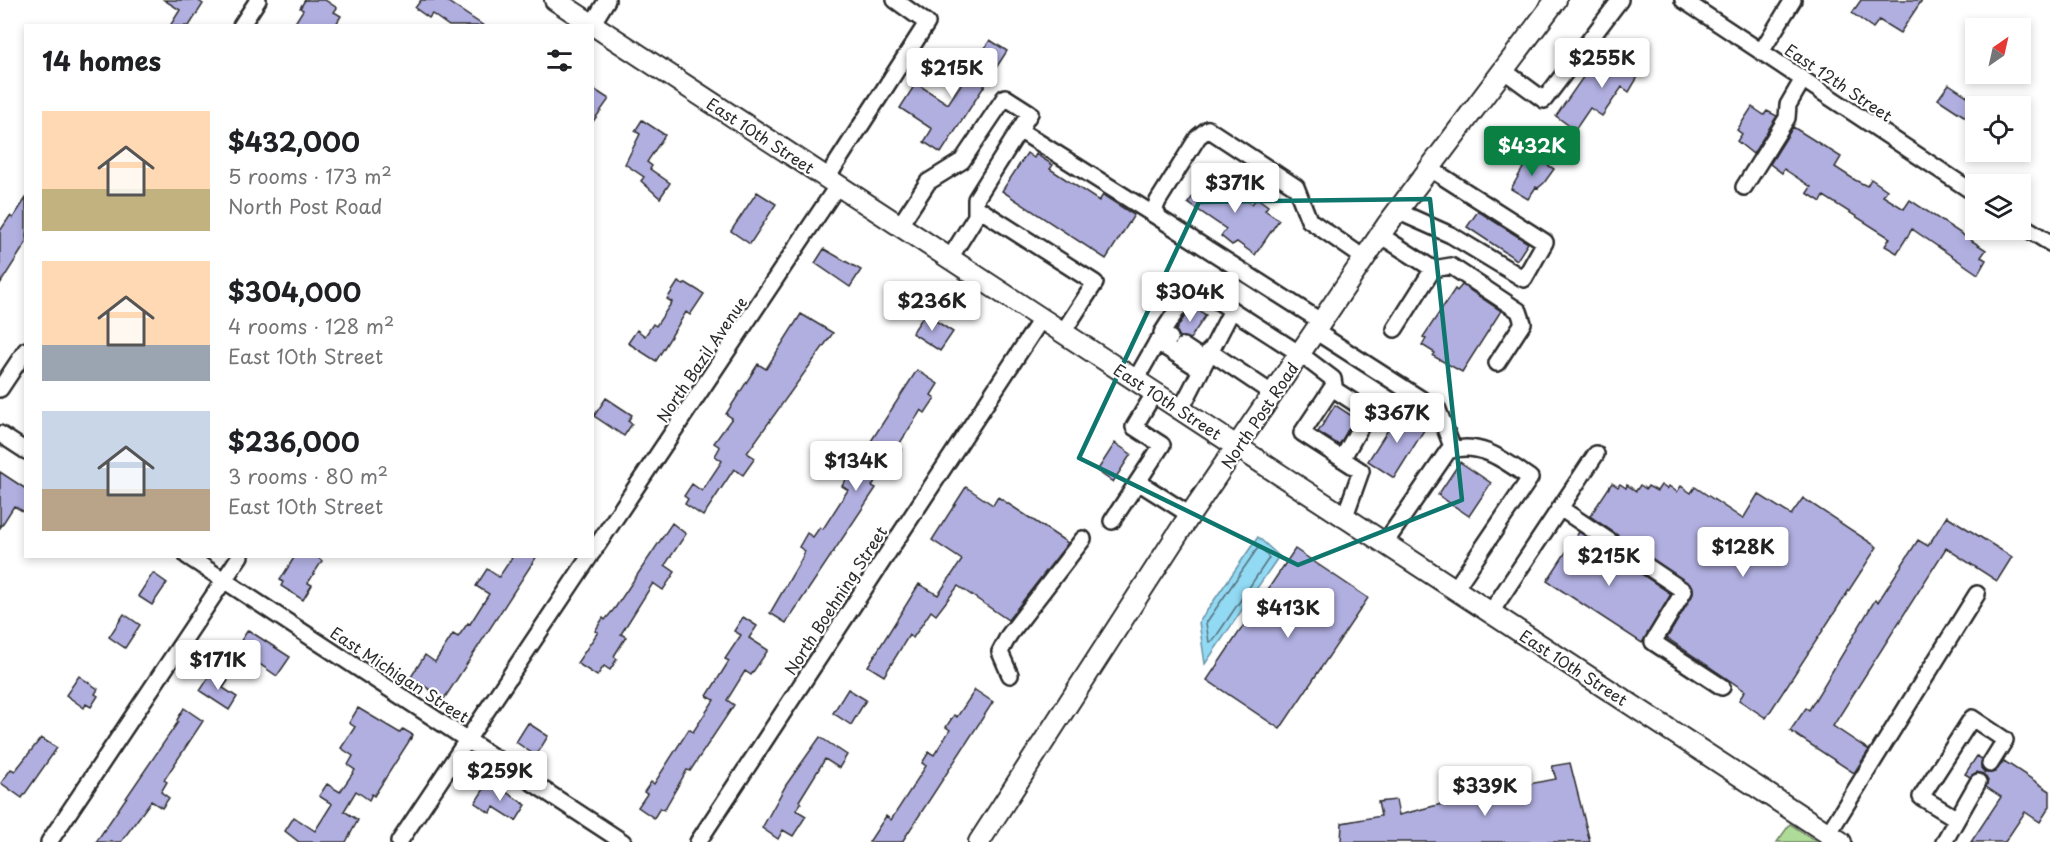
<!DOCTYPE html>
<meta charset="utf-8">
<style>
:root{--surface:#fff;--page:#f6f6f6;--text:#202124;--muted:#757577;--accent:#0b8043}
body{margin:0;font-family:"Playpen Sans",sans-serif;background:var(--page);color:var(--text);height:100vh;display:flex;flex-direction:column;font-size:22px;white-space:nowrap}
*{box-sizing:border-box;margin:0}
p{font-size:20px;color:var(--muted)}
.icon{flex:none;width:33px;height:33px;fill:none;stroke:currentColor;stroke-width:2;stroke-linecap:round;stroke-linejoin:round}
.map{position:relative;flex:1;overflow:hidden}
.details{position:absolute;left:24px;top:24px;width:570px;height:534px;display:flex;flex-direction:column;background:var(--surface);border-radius:0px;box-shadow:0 3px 9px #0003}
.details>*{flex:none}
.needle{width:39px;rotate:34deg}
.controls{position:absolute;left:1965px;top:18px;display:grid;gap:12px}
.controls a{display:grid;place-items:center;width:66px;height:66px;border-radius:0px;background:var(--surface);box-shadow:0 3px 9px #0003;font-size:30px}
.price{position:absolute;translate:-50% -51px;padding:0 14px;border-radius:6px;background:#fff;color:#222;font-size:20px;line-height:39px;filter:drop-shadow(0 2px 3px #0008)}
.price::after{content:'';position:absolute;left:50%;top:36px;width:18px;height:14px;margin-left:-9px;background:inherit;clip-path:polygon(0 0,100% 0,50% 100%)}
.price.current{background:var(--accent);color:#fff}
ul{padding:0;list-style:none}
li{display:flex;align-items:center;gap:18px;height:150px;padding:0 18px}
li span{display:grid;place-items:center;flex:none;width:168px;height:120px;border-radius:0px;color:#555}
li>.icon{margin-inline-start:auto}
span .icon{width:72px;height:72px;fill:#fffc;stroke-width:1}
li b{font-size:26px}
h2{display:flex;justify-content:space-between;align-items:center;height:72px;padding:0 18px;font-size:26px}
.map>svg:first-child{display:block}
.green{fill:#afdb99;stroke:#6d8362;stroke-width:1.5}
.water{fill:#92d9f4;stroke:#6993a4;stroke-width:1.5}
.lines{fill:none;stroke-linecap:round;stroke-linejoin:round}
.shore{stroke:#54717b;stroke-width:1.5}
.building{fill:#b1afe0;stroke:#2b2b2b;stroke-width:1.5}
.minor-casing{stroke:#2b2b2b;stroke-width:20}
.major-casing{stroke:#2b2b2b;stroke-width:24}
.minor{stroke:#fff;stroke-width:15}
.major{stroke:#fff;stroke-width:20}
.marked{fill:none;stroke:#0f766e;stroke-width:4.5;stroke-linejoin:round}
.labels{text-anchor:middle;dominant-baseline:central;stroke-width:4.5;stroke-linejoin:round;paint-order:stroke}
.street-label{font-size:16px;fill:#2b2b2b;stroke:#fff}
</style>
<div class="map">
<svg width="2050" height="842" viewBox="0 0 2050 842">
<rect width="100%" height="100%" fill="#fff"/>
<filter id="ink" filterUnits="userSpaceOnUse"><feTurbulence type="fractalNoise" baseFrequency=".0167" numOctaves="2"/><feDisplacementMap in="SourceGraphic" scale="12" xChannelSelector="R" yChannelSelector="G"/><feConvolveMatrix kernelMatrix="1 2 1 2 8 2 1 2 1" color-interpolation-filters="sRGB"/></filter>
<g filter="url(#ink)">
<!-- green -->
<path class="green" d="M1790,824L1817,842H1777Z"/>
<!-- water -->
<path class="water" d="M1258,537L1279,556L1205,664L1199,622Z"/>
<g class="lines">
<!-- shore -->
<path class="shore" d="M1261,548L1269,558L1213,641L1209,642L1206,623L1257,549Z"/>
</g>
<!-- building -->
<path class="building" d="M164,0H197L203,4L189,26H170L180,10Z
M305,0H325L337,8L334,12L341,16L335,26H293L303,10L300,8Z
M421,0H445L484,26H449L432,14L429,18L415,8Z
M1861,0H1922L1900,33L1879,20L1873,28L1852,13Z
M990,40L1007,51L941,153L924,142L932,129L900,108L916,83L948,104Z
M1627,46L1648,60L1629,92L1622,87L1602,116L1590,108L1575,130L1556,116L1588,70L1604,81Z
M1949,84L1976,102V124L1938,99Z
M592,88L609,99L592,123Z
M1752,107L1764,115L1767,111L1777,116L1753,154L1737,141L1742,134L1737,130Z
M642,120L665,135L647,162L652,166L650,169L670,183L660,198L641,181L644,177L625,164L640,134L635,131Z
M1793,127L1841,157L1835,167L1855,180L1867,186L1871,179L1887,190L1883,196L1904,209L1910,200L1986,250L1981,257L1986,260L1978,274L1912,229L1897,253L1885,246L1890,238L1824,196L1821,202L1807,193L1811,187L1784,169L1782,173L1770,164Z
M1027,153L1034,158L1036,154L1053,165L1050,169L1099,201L1103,195L1134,215L1106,259L1002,191Z
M1531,154L1554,169L1544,183L1538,188L1536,187L1528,199L1511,189Z
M1209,174L1252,204L1257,198L1268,206L1265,210L1279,220L1255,255L1237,242L1232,245L1221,236L1226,229L1188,203Z
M757,192L776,204L750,244L731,231Z
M26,198V243L0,284V231L10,216L13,218Z
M1478,211L1528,243L1517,260L1467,227Z
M824,249L861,270L850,287L815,263Z
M678,282L684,285L686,283L704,294L690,315L686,312L656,361L628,343L637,330L645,336L653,324L656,326L672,302L667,299Z
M1462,285L1501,311L1462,372L1433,356L1435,353L1422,345L1426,338L1423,337L1455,289L1457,291Z
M1191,306L1206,315L1190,339L1180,337L1176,330Z
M801,314L833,333L747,453L755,458L743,475L734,469L703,516L685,504L688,499L684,496L692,484L702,491L722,461L715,456L720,447L714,443L732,418L726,414L758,364L766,369Z
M925,314L953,332L940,351L912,333Z
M917,370L938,384L931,395L935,398L925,413L921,410L898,446L902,449L892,464L887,461L872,486L876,488L786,623L770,613L801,560L805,551L799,547L807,533L813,537L820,527L823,529L848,490L842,486Z
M606,398L632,415L628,421L632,424L624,436L594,416Z
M1335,405L1355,418L1339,445L1318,432Z
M1400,411L1426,427L1394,478L1368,461Z
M1115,443L1131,454L1113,482L1097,471Z
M1460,462L1491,483L1469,516L1438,495Z
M0,472L26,489V513L14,506L0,528Z
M1612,483L1618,487L1620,484L1626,488L1627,485L1636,491L1640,485L1646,489L1648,486L1657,491L1661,485L1667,489L1669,486L1677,492L1681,486L1691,493L1695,487L1743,519L1758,494L1791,515L1803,498L1877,547L1766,718L1739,700L1745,691L1667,638L1692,596L1693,587L1590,516Z
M966,487L993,505L998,497L1068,543L1008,620L958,586L936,615L931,611L913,638L909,635L884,676L868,666L919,584L938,595L962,560L932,540Z
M1947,516L2012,557L1997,581L1946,548L1833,726L1869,750L1854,773L1790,731L1806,708L1809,710L1875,600L1878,602L1918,540L1928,546Z
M672,523L686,534L665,565L675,572L663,590L653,583L621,634L626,637L614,656L617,659L610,670L604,666L597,676L577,663L598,632L595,631L603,618L605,620L615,608Z
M1579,532L1671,594L1642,643L1547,581Z
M1295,549L1368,598L1280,729L1207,680Z
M295,556H316L322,561L308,583L312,585L303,600L281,586L283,582L280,580Z
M513,556H537L444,699L411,677L425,655L435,662L453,634L458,637L468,623L470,624L489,594L476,586L487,569L499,577Z
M153,573L167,583L152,605L138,596Z
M124,614L140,625L125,648L109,637Z
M743,617L757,626L749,638L768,650L751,675L745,671L727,700L734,705L690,771L687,770L664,810L660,808L654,818L638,807L647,794L644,792L651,782L654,784L689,729L693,732L714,700L707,696L729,661L725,659L741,635L734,631Z
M248,630L290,657L277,676L236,648Z
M213,671L228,681L223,688L237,697L229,710L200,691Z
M79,676L98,689L95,694L98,696L91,707L86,704L84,708L66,695Z
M848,689L866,700L851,725L833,713Z
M975,690L993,702L902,842H869L886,816L891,820L926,766L922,763L929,752L934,755L950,730L946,727L954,715L957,717Z
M184,708L203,721L164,780L167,782L161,792L169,798L162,808L151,801L121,842H96L178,722L177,720Z
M358,708L400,733L403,729L413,735L374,796L372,794L369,800L356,791L344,811L358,820L346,842H299L285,831L294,817L315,831L332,804L319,796L327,784L340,792L355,770L348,765L353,756L341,748L355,727L349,723Z
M528,723L548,736L536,756L516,742Z
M820,737L847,755L839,768L825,759L799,801L801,803L796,810L806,816L793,836L783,830L778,839L762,828L786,785Z
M41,738L57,748L22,798L1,783L11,769L15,771Z
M1977,756L1982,759L1981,768L1985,773L1995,772L2004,761L2050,791V806L2040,822L2025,812L2005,842H1971L2001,797L1986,787L1988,781L1983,774L1977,772L1970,777L1965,774Z
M1570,763L1590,842H1341L1342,823L1381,816L1378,802L1396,800L1399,815L1496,790L1556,779L1552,766Z
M489,781L526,805L516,821L494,807L490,813L475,803Z"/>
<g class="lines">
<!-- minor casing -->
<g class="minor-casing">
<path id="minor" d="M1683,0L1976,194
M241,26L258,0
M591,26L607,0
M1761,52L1793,0
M1503,70L1544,100L1620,0
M1019,130L1159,218
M827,178L927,23L895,0
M1744,187L1787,118L1788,105L1803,79
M976,207L1095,283L1063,332
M1397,211L1451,235L1524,279L1545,242L1429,168
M2020,224L2050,243
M900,225L928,182L962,161L1005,97L1030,113L976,199V216L950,258
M1380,235L1433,269L1451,266L1519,311L1523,323L1497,363
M1322,322L1159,218L1155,208L1158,201L1198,137L1208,129L1296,187L1309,220L1364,258
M1395,329L1433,269
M1315,331L1438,410L1453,449
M1170,338L1162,333L1193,285L1300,354L1333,379L1334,385L1302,433L1361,471L1345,516
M1183,346L1204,360
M1209,351L1273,394
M1136,379L1157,342L1201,370
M1332,388L1369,412L1342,459
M0,389L26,350
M1181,409L1232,310
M0,434L26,451
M1138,482L1190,515
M1560,508L1684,591L1653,642L1722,687
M1112,521L1162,445L1134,427L1155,392
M1385,543L1448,451C1480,440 1505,461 1530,478L1455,589
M592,553L838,185
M187,556L623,842
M1491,612L1596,454
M1010,675L1000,652L1009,635L1083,539
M1957,819L1921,797L1972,718L2005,740L1990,764
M1828,834L1977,594
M49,842L240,556
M399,842L590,556
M698,842L1042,318
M1944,842L1978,782"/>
</g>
<!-- major casing -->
<g class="major-casing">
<path id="major" d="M555,0L1841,842
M979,842L1190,515L1387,225L1556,0"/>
</g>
<!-- minor -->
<use href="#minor" class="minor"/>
<!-- major -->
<use href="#major" class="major"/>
</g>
</g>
<!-- marked area -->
<path class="marked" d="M1430,199L1462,500L1298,565L1079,458L1199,202Z"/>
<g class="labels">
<!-- street labels -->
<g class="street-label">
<text transform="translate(1839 82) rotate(34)">East 12th Street</text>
<text transform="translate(761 135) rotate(33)">East 10th Street</text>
<text transform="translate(701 359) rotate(-56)">North Bazil Avenue</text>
<text transform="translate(1168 401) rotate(33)">East 10th Street</text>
<text transform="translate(1259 415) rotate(-56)">North Post Road</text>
<text transform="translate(835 600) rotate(-57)">North Boehning Street</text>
<text transform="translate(1574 667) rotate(33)">East 10th Street</text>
<text transform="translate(400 674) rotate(33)">East Michigan Street</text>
</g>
</g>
</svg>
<div class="controls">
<a><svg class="needle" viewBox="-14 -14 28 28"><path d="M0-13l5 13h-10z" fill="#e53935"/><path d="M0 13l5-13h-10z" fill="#757577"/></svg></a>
<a><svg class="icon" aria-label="locate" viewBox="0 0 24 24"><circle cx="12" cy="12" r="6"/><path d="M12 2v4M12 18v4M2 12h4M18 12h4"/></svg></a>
<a><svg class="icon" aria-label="layers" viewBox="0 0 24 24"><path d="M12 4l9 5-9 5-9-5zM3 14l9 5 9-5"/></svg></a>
</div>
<b class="price" style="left:1602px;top:89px">$255K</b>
<b class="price" style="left:952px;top:99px">$215K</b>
<b class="price current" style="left:1532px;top:177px">$432K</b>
<b class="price" style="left:1235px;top:214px">$371K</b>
<b class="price" style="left:1190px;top:323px">$304K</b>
<b class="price" style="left:932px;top:332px">$236K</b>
<b class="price" style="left:1397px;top:444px">$367K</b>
<b class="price" style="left:856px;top:492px">$134K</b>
<b class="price" style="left:1743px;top:578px">$128K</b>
<b class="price" style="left:1609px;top:587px">$215K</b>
<b class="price" style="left:1288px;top:639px">$413K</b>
<b class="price" style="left:218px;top:691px">$171K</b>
<b class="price" style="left:500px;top:802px">$259K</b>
<b class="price" style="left:1485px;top:817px">$339K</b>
<section class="details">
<h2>14 homes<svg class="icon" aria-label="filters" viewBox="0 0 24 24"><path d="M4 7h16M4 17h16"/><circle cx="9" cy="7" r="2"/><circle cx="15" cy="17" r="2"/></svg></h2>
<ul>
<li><span style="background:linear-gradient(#ffd9b3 65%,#c2b280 0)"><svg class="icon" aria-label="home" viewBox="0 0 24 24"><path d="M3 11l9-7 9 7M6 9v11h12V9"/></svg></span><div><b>$432,000</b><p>5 rooms · 173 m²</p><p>North Post Road</p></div></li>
<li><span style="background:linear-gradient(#ffd9b3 70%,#9aa5b1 0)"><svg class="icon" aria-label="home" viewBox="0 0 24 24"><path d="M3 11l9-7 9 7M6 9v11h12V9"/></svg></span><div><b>$304,000</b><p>4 rooms · 128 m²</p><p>East 10th Street</p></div></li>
<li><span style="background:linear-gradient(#c9d6e8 65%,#b9a48a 0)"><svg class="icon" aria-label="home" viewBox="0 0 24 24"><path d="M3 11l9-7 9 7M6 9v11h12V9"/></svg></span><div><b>$236,000</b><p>3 rooms · 80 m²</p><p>East 10th Street</p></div></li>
</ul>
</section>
</div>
